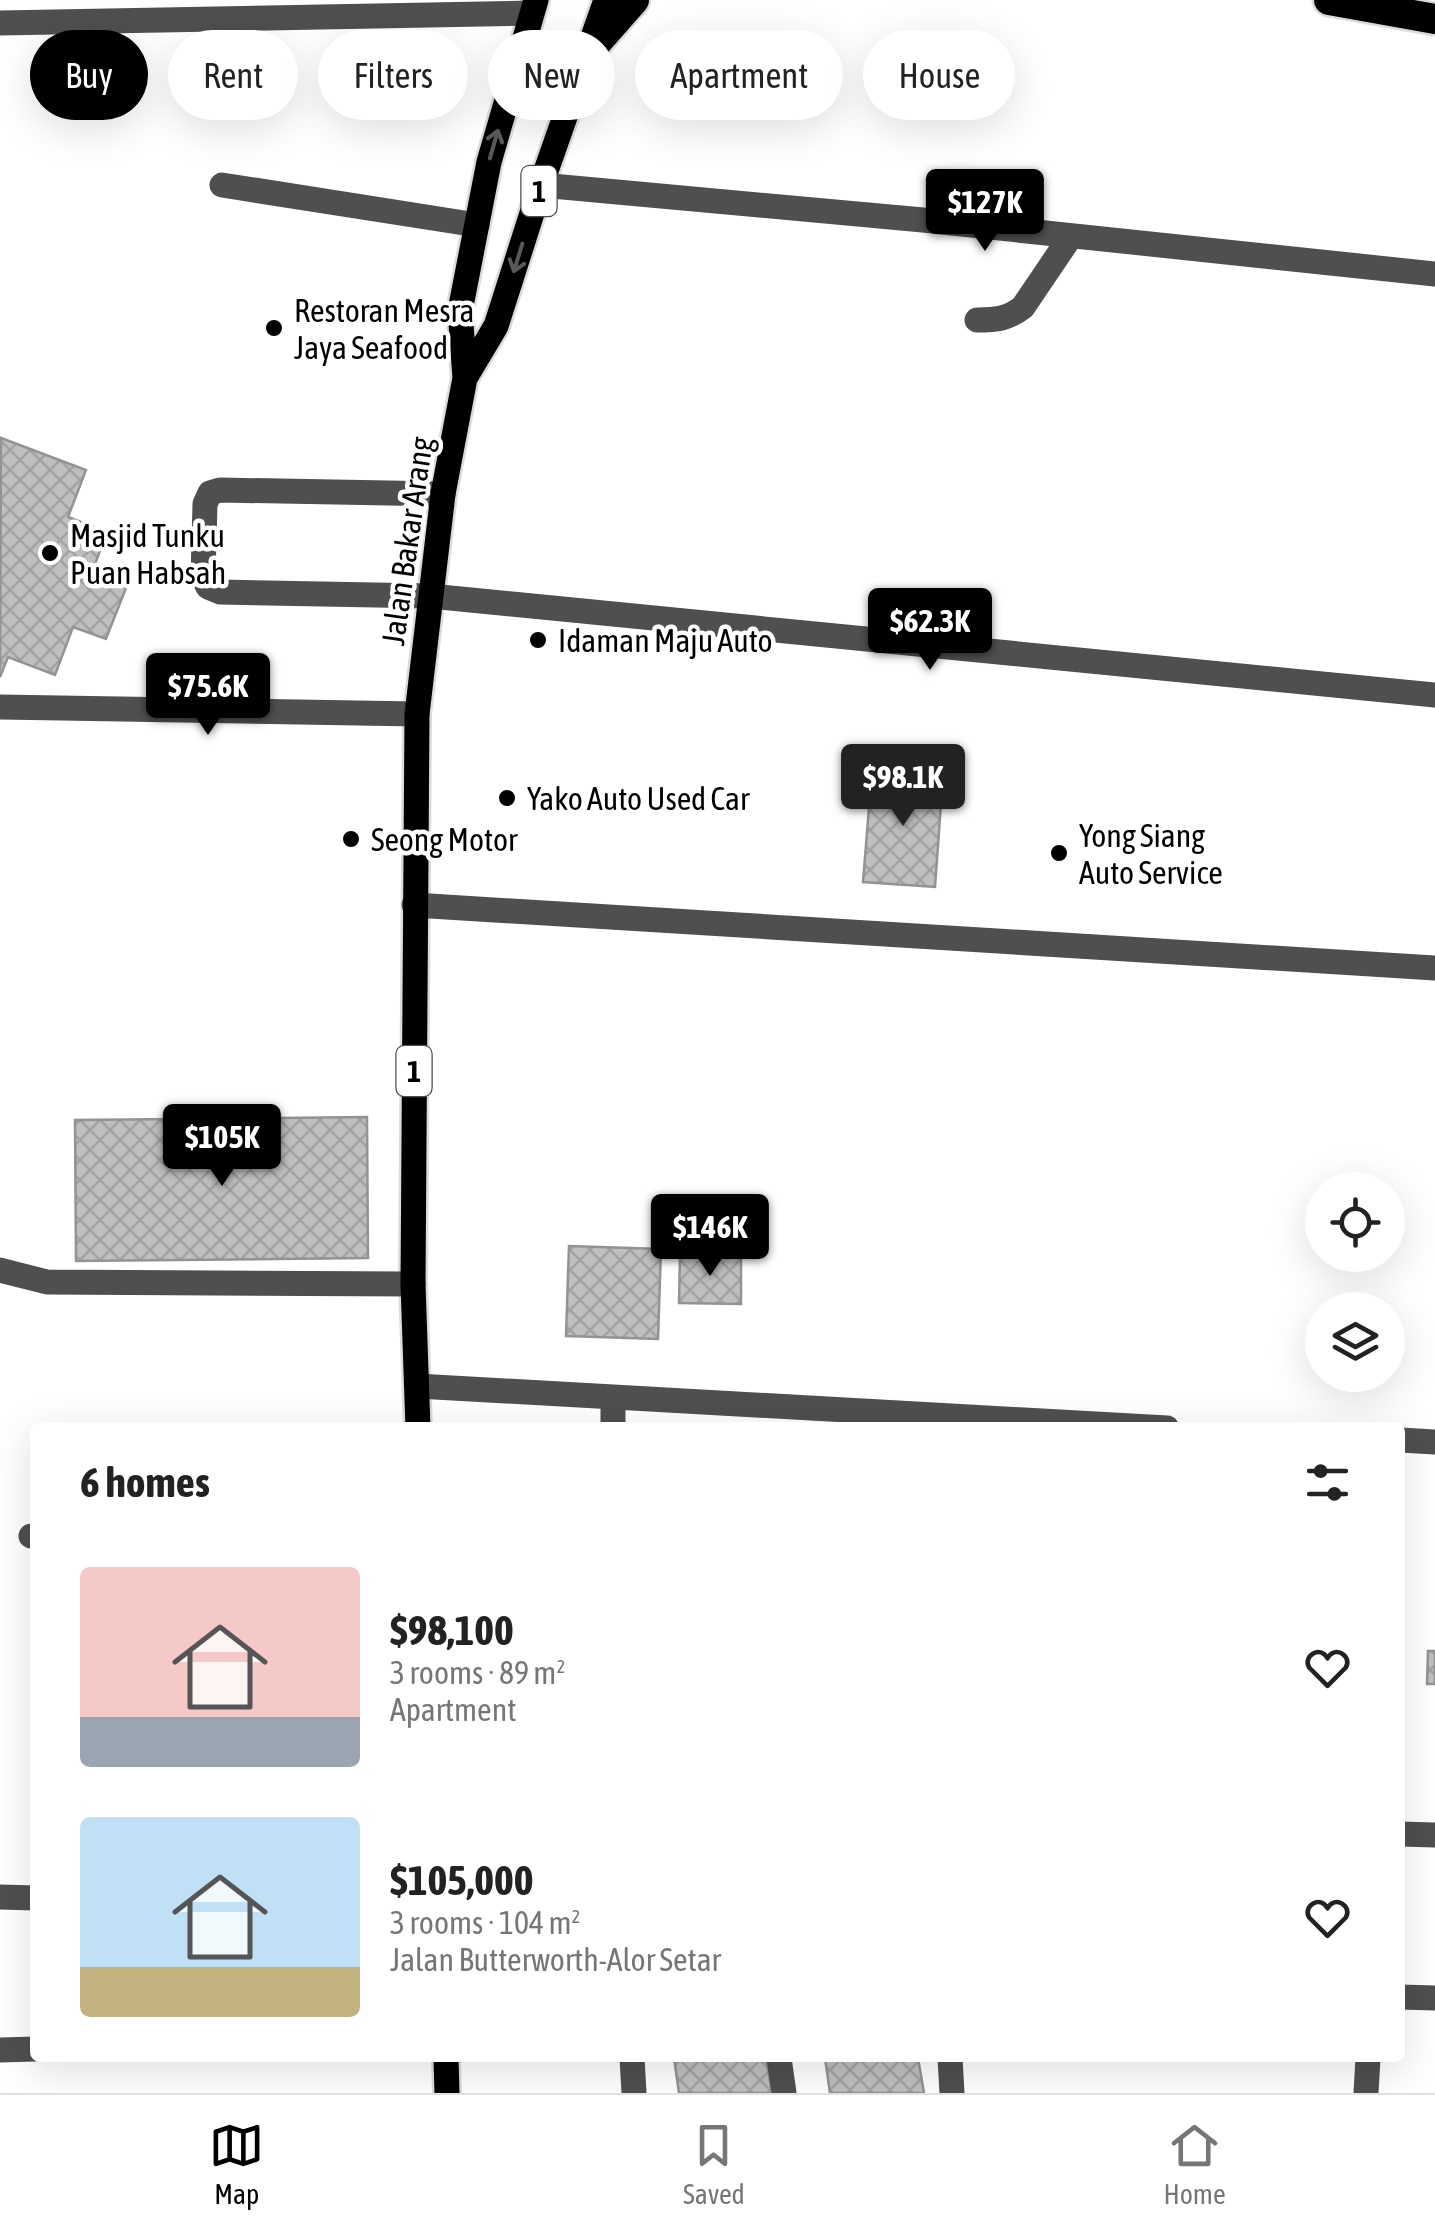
<!DOCTYPE html>
<meta charset="utf-8">
<style>
:root{--surface:#fff;--page:#f6f6f6;--text:#222;--muted:#767676;--line:#e0e0e0;--accent:#000}
body{margin:0;font-family:"Asap Condensed",sans-serif;background:var(--page);color:var(--text);height:100vh;display:flex;flex-direction:column;font-size:38px;white-space:nowrap}
*{box-sizing:border-box;margin:0}
p{font-size:32px;color:var(--muted)}
.icon{flex:none;width:55px;height:55px;fill:none;stroke:currentColor;stroke-width:2;stroke-linecap:round;stroke-linejoin:round}
.map{position:relative;flex:1;overflow:hidden}
.details{position:absolute;left:30px;top:1422px;width:1375px;height:640px;display:flex;flex-direction:column;background:var(--surface);border-radius:10px;box-shadow:0 10px 40px #0002}
.details>*{flex:none}
.top-card{position:absolute;left:30px;top:30px;width:1375px;height:90px;display:flex;gap:20px}
.tools{position:absolute;left:1305px;top:1172px;display:grid;gap:20px}
.tools a{display:grid;place-items:center;width:100px;height:100px;border-radius:50%;background:var(--surface);box-shadow:0 10px 40px #0002;font-size:50px}
.price{position:absolute;translate:-50% -85px;padding:0 22px;border-radius:10px;background:var(--accent);color:#fff;font-size:32px;line-height:65px;filter:drop-shadow(0 2px 5px #0008)}
.price::after{content:'';position:absolute;left:50%;top:60px;width:30px;height:22px;margin-left:-15px;background:inherit;clip-path:polygon(0 0,100% 0,50% 100%)}
.price.active{background:#222;color:#fff}
ul{padding:0;list-style:none}
li{display:flex;align-items:center;gap:30px;height:250px;padding:0 50px}
li span{display:grid;place-items:center;flex:none;width:280px;height:200px;border-radius:10px;color:#555}
li>.icon{margin-inline-start:auto}
span .icon{width:120px;height:120px;fill:#fffc;stroke-width:1}
li b{font-size:42px}
h2{display:flex;justify-content:space-between;align-items:center;height:120px;padding:0 50px;font-size:42px}
.pill{padding:0 35px;border-radius:45px;background:var(--surface);box-shadow:0 10px 40px #0002;font-size:35px;line-height:90px}
.pill.active{background:var(--accent);color:#fff}
.menu{display:flex;justify-content:space-around;align-items:center;height:140px;border-top:2px solid var(--line);background:var(--surface);font-size:28px;color:var(--muted)}
.menu a{display:grid;justify-items:center;gap:5px}
.menu .active{color:var(--accent)}
.map>svg:first-child{display:block}
.building{fill:url(#building-cross-hatch);stroke:#939393;stroke-width:2.5}
.lines{fill:none;stroke-linecap:round;stroke-linejoin:round}
.major-casing{stroke:#dbdbdb;stroke-width:30}
.highway-casing{stroke:#dbdbdb;stroke-width:35}
.minor{stroke:#4f4f4f;stroke-width:25}
.major{stroke:#000;stroke-width:25}
.highway{stroke:#000;stroke-width:30}
.oneway{stroke:#595959}
.poi-dot{fill:#000;stroke:#fff;stroke-width:4}
.labels{text-anchor:middle;dominant-baseline:central;stroke-width:9;stroke-linejoin:round;paint-order:stroke}
.shield{fill:#fff;stroke:#4c4c4c;stroke-width:2.5}
.shield-label{font-size:30px;font-weight:bold;fill:#000}
.poi-label{font-size:32px;fill:#000;stroke:#fff;text-anchor:start}
.street-label{font-size:32px;fill:#000;stroke:#fff}
</style>
<div class="map">
<svg width="1435" height="2093" viewBox="0 0 1435 2093">
<defs>
<pattern id="building-cross-hatch" width="8" height="8" patternUnits="userSpaceOnUse" patternTransform="scale(2.5)"><rect width="8" height="8" fill="#bfbfbf"/><path d="M0 0l8 8M0 8l8-8" fill="none" stroke="#a2a2a2"/></pattern>
</defs>
<rect width="100%" height="100%" fill="#fff"/>
<!-- building -->
<path class="building" d="M1,438L86,470L68,517L107,532L91,575L126,588L106,639L73,627L55,675L8,657L0,677Z
M872,770L943,776L935,887L863,882Z
M367,1117L368,1258L76,1261L75,1120Z
M569,1246L661,1249L658,1339L566,1336Z
M680,1253L741,1254V1304L679,1303Z
M1428,1651H1435V1684H1427Z
M674,2058H766L772,2093H679Z
M825,2058H918L924,2093H830Z"/>
<g class="lines">
<!-- major casing -->
<g class="major-casing">
<path id="major" d="M465,378L496,326L541,185L606,0
M418,1428L413,1284L417,714L443,494L465,378L460,311L489,162L536,0
M446,2058L447,2093"/>
</g>
<!-- highway casing -->
<g class="highway-casing">
<path id="highway" d="M1329,0L1435,19
M588,52L634,0"/>
</g>
<!-- minor -->
<path class="minor" d="M0,23L531,13
M222,185L477,225
M541,185L923,220L1435,274
M977,320C996,320 1008,319 1023,307L1071,236
M443,494L220,490L210,493L205,504L203,577L208,587L220,592L430,596L1435,695
M0,707L417,714
M414,905L1435,968
M0,1270L47,1282L413,1284
M417,1386L1167,1428
M613,1397V1428
M1400,1440L1435,1442
M31,1536H35
M1400,1834L1435,1835
M0,1897L35,1898
M1400,1997L1435,1998
M0,2050L35,2049
M632,2058L634,2093
M779,2058L784,2093
M950,2058L952,2093
M1366,2093L1368,2058"/>
<!-- major -->
<use href="#major" class="major"/>
<!-- highway -->
<use href="#highway" class="highway"/>
</g>
<!-- one-way arrows -->
<defs><path id="oneway-shaft" d="M-6 0H5M1.5-3L5.5 0L1.5 3" fill="none" stroke-width="1.6" stroke-linecap="round" stroke-linejoin="round" transform="scale(2.5)"/></defs>
<g class="oneway">
<use href="#oneway-shaft" transform="translate(494 144) rotate(-74)"/>
<use href="#oneway-shaft" transform="translate(518 258) rotate(107)"/>
</g>
<!-- markers -->
<g class="poi-dot">
<circle cx="274" cy="328" r="10"/>
<circle cx="50" cy="553" r="10"/>
<circle cx="538" cy="640" r="10"/>
<circle cx="507" cy="798" r="10"/>
<circle cx="351" cy="839" r="10"/>
<circle cx="1059" cy="853" r="10"/>
</g>
<g class="labels">
<!-- shield labels -->
<g class="shield">
<rect x="521.5" y="166" width="35" height="50" rx="8"/>
<rect x="396.5" y="1046" width="35" height="50" rx="8"/>
</g>
<g class="shield-label">
<text x="539" y="191">1</text>
<text x="414" y="1071">1</text>
</g>
<!-- poi labels -->
<g class="poi-label">
<text x="294" y="310">Restoran Mesra<tspan x="294" dy="37">Jaya Seafood</tspan></text>
<text x="70" y="535">Masjid Tunku<tspan x="70" dy="37">Puan Habsah</tspan></text>
<text x="558" y="640">Idaman Maju Auto</text>
<text x="527" y="798">Yako Auto Used Car</text>
<text x="1079" y="835">Yong Siang<tspan x="1079" dy="37">Auto Service</tspan></text>
<text x="371" y="839">Seong Motor</text>
</g>
<!-- street labels -->
<g class="street-label">
<text transform="translate(407 541) rotate(-82)">Jalan Bakar Arang</text>
</g>
</g>
</svg>
<div class="tools">
<a><svg class="icon" aria-label="locate" viewBox="0 0 24 24"><circle cx="12" cy="12" r="6"/><path d="M12 2v4M12 18v4M2 12h4M18 12h4"/></svg></a>
<a><svg class="icon" aria-label="layers" viewBox="0 0 24 24"><path d="M12 4l9 5-9 5-9-5zM3 14l9 5 9-5"/></svg></a>
</div>
<b class="price" style="left:985px;top:254px">$127K</b>
<b class="price" style="left:930px;top:673px">$62.3K</b>
<b class="price" style="left:208px;top:738px">$75.6K</b>
<b class="price active" style="left:903px;top:829px">$98.1K</b>
<b class="price" style="left:222px;top:1189px">$105K</b>
<b class="price" style="left:710px;top:1279px">$146K</b>
<div class="top-card">
<a class="pill active">Buy</a>
<a class="pill">Rent</a>
<a class="pill">Filters</a>
<a class="pill">New</a>
<a class="pill">Apartment</a>
<a class="pill">House</a>
</div>
<section class="details">
<h2>6 homes<svg class="icon" aria-label="filters" viewBox="0 0 24 24"><path d="M4 7h16M4 17h16"/><circle cx="9" cy="7" r="2"/><circle cx="15" cy="17" r="2"/></svg></h2>
<ul>
<li><span style="background:linear-gradient(#f6c9c9 75%,#9aa5b1 0)"><svg class="icon" aria-label="home" viewBox="0 0 24 24"><path d="M3 11l9-7 9 7M6 9v11h12V9"/></svg></span><div><b>$98,100</b><p>3 rooms · 89 m²</p><p>Apartment</p></div><svg class="icon" aria-label="heart" viewBox="0 0 24 24"><path d="M12 20l-8-8c-3-5 5-10 8-4 3-6 11-1 8 4z"/></svg></li>
<li><span style="background:linear-gradient(#bfe0f5 75%,#c2b280 0)"><svg class="icon" aria-label="home" viewBox="0 0 24 24"><path d="M3 11l9-7 9 7M6 9v11h12V9"/></svg></span><div><b>$105,000</b><p>3 rooms · 104 m²</p><p>Jalan Butterworth-Alor Setar</p></div><svg class="icon" aria-label="heart" viewBox="0 0 24 24"><path d="M12 20l-8-8c-3-5 5-10 8-4 3-6 11-1 8 4z"/></svg></li>
</ul>
</section>
</div>
<nav class="menu">
<a class="active"><svg class="icon" aria-label="map" viewBox="0 0 24 24"><path d="M3 6l6-2 6 2 6-2v14l-6 2-6-2-6 2zM9 4v14M15 6v14"/></svg>Map</a>
<a><svg class="icon" aria-label="saved" viewBox="0 0 24 24"><path d="M7 4h10v16l-5-4-5 4z"/></svg>Saved</a>
<a><svg class="icon" aria-label="home" viewBox="0 0 24 24"><path d="M3 11l9-7 9 7M6 9v11h12V9"/></svg>Home</a>
</nav>
